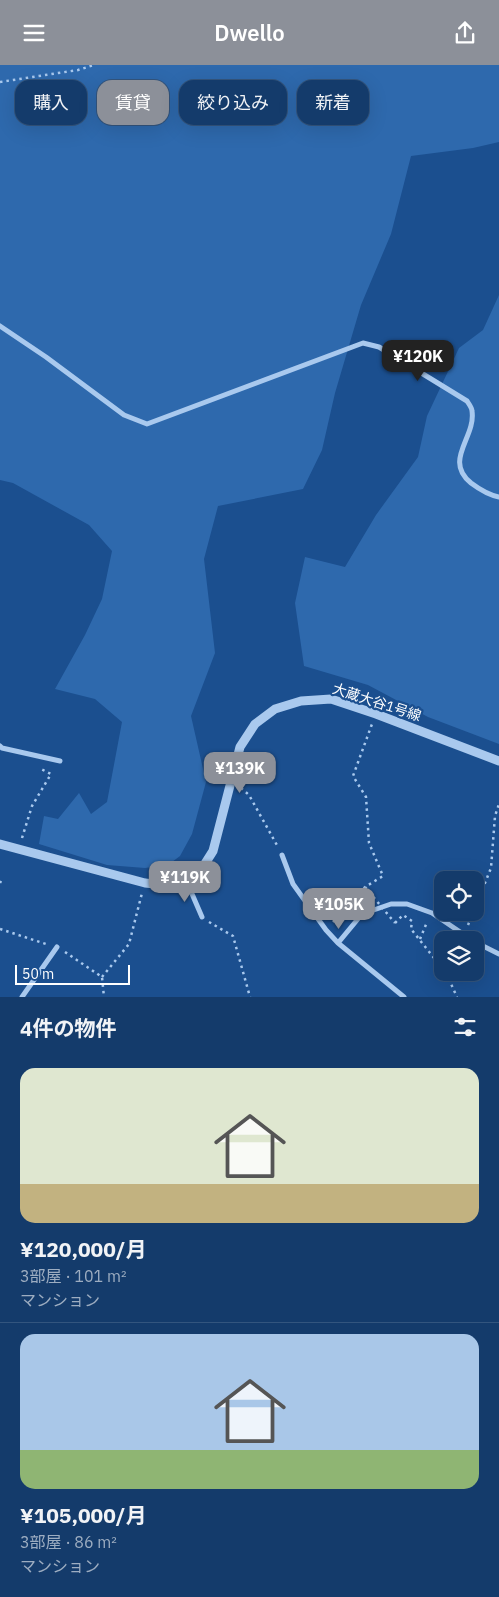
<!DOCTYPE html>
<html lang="ja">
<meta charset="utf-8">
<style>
:root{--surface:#143b6b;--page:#1d4271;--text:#f1f3f6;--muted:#9dadc1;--line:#33557e;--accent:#8c9099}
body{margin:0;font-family:"IBM Plex Sans","Noto Sans JP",sans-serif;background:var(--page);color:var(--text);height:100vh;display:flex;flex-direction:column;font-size:19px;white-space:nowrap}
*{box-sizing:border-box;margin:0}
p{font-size:16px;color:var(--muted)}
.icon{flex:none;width:28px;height:28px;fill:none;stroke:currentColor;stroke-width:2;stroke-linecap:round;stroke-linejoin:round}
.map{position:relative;height:932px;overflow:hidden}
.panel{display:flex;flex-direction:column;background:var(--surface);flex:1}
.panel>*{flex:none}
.top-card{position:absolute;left:15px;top:15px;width:470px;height:45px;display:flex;gap:10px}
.fabs{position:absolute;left:434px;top:806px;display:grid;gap:10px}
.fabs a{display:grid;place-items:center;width:50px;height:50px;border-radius:10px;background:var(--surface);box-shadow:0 5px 20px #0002,0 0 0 1px var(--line);font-size:25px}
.scale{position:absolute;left:15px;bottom:12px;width:115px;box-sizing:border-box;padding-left:5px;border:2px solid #fff;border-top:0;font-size:14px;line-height:18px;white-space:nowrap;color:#fff;-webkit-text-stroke:4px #1b4f8f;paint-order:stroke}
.price{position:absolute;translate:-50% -42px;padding:0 11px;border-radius:10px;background:var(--accent);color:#fff;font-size:16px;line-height:32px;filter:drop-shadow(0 1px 2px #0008)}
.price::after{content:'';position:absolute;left:50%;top:30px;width:15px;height:11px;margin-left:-8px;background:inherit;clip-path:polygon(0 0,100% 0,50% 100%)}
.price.on{background:#222;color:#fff}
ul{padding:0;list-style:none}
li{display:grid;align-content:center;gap:10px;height:265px;padding:0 20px}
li+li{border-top:1px solid var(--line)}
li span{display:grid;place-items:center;height:155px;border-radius:15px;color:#555}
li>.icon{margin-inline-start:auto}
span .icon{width:90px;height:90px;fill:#fffc;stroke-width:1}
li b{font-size:21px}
h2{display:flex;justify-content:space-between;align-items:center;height:60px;padding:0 20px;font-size:21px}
.chip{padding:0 18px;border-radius:15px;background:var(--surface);box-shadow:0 5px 20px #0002,0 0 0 1px var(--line);font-size:18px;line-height:45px}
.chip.on{background:var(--accent);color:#fff}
header{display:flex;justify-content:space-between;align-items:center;height:65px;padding:0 20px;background:var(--accent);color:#fff;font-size:22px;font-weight:600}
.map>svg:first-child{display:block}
.green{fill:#2e69ad}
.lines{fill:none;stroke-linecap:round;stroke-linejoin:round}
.path{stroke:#a9c9ee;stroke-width:2.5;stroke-dasharray:2.5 4;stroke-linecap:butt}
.minor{stroke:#a9c9ee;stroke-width:5}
.tertiary{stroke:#a9c9ee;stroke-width:9}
.path-bridge{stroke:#a9c9ee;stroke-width:2.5;stroke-dasharray:2.5 4;stroke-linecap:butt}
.labels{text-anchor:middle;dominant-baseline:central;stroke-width:4.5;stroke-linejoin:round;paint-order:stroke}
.street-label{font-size:14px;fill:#fff;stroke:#1b4f8f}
</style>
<header><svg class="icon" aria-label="menu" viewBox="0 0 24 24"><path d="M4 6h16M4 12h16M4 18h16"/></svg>Dwello<svg class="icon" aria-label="share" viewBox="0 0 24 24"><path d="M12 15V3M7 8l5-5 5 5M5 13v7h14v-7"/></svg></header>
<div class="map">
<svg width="499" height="932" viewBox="0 0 499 932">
<rect width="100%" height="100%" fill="#1b4f8f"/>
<!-- green -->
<path class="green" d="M0,0H499V77L473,83L411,91L391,169L361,240L335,328L322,385L303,424L218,441L204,494L215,588L191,651L206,717L192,769L180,791L168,800L145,803L107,800L39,779L44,751L58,754L79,728L91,749L107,737L122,657L95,634L55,624L85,570L102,534L112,486L89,460L13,418L0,415Z
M499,230V679L428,652L368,620L304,601L295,538L305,492L345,502L376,450L418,392L427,351L459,283L483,265Z"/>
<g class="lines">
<!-- path -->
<path class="path" d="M0,17L78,5L94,0
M241,723L249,730L278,782
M22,773L32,741L51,709L39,703
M0,818L1,816
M475,843L491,803L495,751L499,739
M209,857L233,871L250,932
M333,857L365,822L383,811L369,778L366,732L353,711L372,659
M395,858L403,850L412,856L411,864L442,903
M468,860L473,848
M0,864L46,879
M420,874L427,857
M65,887L102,912L104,932
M446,908L457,932
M102,912L129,879L142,828"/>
<!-- minor -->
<path class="minor" d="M0,261L46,292L124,350L147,359L363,278L379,282L467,336C469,339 472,343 472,346C476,373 443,395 471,418C479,424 489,430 499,432
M0,681L2,683L60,696
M282,790L293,819L326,865L338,878L404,932
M186,815L202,852
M475,877L499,889
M338,878L362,849L391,839H407L432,848L472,875
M22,932L57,882"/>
<!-- tertiary -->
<path class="tertiary" d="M0,779L145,818L165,820L186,815L201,805L213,786L240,682L255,659L275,644L301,636L331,634L376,649L499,696"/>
<!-- path-bridge -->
<path class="path-bridge" d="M365,822L395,858"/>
</g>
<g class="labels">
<!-- street labels -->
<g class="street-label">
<text transform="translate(377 637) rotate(18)">大蔵大谷1号線</text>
</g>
</g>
</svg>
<div class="fabs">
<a><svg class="icon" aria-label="locate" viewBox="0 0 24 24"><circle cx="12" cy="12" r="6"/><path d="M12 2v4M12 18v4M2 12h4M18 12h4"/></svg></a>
<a><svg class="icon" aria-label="layers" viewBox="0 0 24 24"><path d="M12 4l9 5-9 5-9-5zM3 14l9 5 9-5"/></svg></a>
</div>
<div class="scale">50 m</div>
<b class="price on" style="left:418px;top:317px">¥120K</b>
<b class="price" style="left:240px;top:729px">¥139K</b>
<b class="price" style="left:185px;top:838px">¥119K</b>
<b class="price" style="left:339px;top:865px">¥105K</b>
<div class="top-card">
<a class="chip">購入</a>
<a class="chip on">賃貸</a>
<a class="chip">絞り込み</a>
<a class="chip">新着</a>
</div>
</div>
<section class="panel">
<h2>4件の物件<svg class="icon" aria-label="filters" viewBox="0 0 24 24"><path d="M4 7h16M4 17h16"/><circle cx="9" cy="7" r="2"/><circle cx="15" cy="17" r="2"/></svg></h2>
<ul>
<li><span style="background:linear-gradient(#dfe7d0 75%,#c2b280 0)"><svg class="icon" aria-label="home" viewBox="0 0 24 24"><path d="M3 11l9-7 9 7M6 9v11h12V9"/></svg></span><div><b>¥120,000/月</b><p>3部屋 · 101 m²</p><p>マンション</p></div></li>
<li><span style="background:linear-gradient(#a9c7e8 75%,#8fb573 0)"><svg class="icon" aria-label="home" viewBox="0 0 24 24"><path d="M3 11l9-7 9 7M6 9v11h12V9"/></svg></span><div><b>¥105,000/月</b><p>3部屋 · 86 m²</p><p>マンション</p></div></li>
</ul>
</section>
